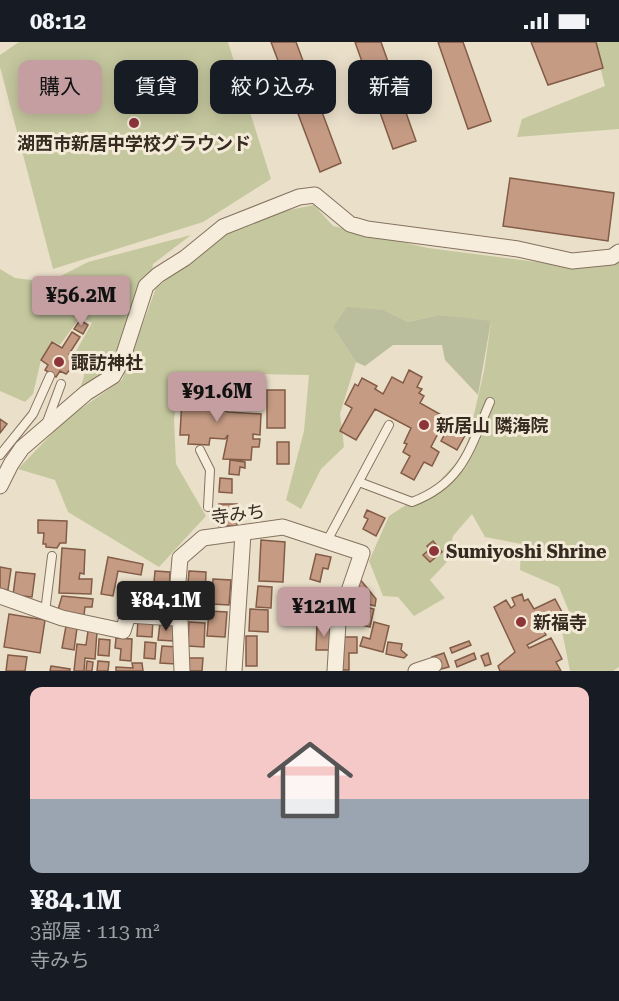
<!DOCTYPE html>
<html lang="ja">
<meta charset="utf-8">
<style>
:root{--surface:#171b24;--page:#242831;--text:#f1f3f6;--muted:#9ea1a6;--accent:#c49ea1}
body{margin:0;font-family:"Roboto Serif","Noto Sans JP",serif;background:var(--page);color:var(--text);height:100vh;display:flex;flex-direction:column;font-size:22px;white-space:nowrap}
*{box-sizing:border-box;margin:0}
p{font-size:20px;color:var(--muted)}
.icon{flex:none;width:33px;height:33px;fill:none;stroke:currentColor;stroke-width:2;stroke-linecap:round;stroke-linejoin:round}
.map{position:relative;height:629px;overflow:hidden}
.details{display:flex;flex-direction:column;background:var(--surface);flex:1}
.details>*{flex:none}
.guide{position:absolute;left:18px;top:18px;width:584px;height:54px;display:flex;gap:12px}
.price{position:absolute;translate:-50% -51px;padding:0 14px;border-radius:6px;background:var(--accent);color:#111;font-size:20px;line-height:39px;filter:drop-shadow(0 2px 3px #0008)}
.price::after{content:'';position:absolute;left:50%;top:36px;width:18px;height:14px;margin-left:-9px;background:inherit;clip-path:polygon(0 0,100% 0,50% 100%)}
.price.current{background:#222;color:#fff}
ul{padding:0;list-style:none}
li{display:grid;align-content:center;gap:12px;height:318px;padding:0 30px}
li span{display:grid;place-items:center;height:186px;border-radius:12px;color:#555}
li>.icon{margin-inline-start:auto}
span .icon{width:108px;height:108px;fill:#fffc;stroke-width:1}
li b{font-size:26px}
.tag{padding:0 21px;border-radius:12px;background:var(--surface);box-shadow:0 3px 15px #0003;font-size:21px;line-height:54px}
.tag.current{background:var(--accent);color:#111}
.status{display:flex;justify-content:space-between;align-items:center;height:42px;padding:0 30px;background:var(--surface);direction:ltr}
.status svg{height:16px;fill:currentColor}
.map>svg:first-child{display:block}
.green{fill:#c5c89e}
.cemetery{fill:#bbbe9c}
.building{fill:#c59b83;stroke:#825c47;stroke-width:1.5}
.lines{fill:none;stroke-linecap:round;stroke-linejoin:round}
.service-casing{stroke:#85725f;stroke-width:10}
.minor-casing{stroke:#85725f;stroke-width:17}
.service{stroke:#f6eddc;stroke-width:8}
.minor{stroke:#f6eddc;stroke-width:15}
.poi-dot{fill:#8e353a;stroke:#f3ead8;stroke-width:2}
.labels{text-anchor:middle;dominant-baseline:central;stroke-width:6;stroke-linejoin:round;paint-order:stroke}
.poi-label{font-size:18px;font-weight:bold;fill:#372b21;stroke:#f3ead8;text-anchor:start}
.street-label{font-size:18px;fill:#372b21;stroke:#f3ead8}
</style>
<div class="status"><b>08:12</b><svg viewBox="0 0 49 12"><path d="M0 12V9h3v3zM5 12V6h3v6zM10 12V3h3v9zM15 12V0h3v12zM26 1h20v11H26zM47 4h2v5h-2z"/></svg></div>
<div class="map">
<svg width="619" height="629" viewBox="0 0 619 629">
<rect width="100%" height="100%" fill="#eadfc9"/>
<!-- green -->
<path class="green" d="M19,0H228L271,137L203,180L53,227L0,25V13Z
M594,0H619V87L517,95L522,77L605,44Z
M314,163L333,184L428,206L576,225L613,223L619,218V625L613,629H570L561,584L572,577L559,545L520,528L521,502L485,495L472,472L453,494L446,521L430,538L445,556L414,574L398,555L383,554L369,519L389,474L434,445L465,411L484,329L491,280L439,273L408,280L384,268L333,285L356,320L340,372L344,405L321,427L301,467L286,458L304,389L309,333L254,332L235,341L180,335L174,378L176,422L206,474L159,525L68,470L55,438L18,427L66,377L122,338L156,246L225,192L284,169Z
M191,193L153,222L150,241L122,318L86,351L81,344L84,334L82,316L75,311L92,281L81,274L60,303L52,299L41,318L33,352L25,360L0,349V227L15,236L32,238L59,235L88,220Z"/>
<!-- cemetery -->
<path class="cemetery" d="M347,265L384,268L408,280L439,273L491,279L478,353L445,318L442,303H393L365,324L356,320L333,285Z"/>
<!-- building -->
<path class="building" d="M271,0H296L341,121L320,130Z
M355,0H381L416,99L393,107Z
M438,0H463L491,79L468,87Z
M531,0H596L603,26L548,43Z
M510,136L614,151L608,199L503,184Z
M80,278L88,283L83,292L74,287Z
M72,290L80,295L69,312L79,318L66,332L60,329L56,335L45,328L48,323L41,318L52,300L62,306Z
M409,328L422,335L417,345L422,347L419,351L424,354L420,361L468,388L457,408L441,399L449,385L443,382L431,405L439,410L432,424L424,420L414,438L401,431L410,414L403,410L407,402L404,401L411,386L375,367L356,398L340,389L352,366L345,362L355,342L358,344L362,336L377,344L375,347L383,352L392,335L403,341Z
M183,337L205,339L203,359L221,360L220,366L228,370L261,372L260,393L253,392V397H260L259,405H252L251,418L223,417L228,393L225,397L210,396L209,403L188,402L189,393H180Z
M267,348H285V386H267Z
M0,377L7,382L0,391Z
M277,400H289V422H277Z
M230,418L245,420V426L240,425L239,433L229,432Z
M220,436L232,437V451L219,450Z
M219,462H237V484H219Z
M367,468L385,476L376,494L363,487L368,477L364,475Z
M38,478L67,479L66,501H60L57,506L46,505V502H43L44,491H38Z
M261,498L285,500L283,540L259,539Z
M433,499L442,510L430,520L423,513L430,507L427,504Z
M62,506L85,508L84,532L80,531L79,537H92L91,552L59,551Z
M316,512L331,515L328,527L323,526L320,540L310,537Z
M108,515L143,522L141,533L118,529L113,554L101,552Z
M0,525L11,527L8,548L0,547Z
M155,529L170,530L169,552L153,551Z
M189,529L206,530L205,555L187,554Z
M16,530L35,532L32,555L13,553Z
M359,536L376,557L375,564L353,558Z
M213,537L231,538L229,563L212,562Z
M258,544L272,545L271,566L256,565Z
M522,552L524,559L528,557L534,567L555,557L563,572L541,583L546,593L527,603L529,606L551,596L562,617L556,620L561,629H500L498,624L515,610L494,565L506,558L511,566L515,563L512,556Z
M62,554L93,557L92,565H85L84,573L57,571Z
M353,562L374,567L370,585L349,580Z
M250,567L268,568V590L249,589Z
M209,569L227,570L225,595L207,594Z
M9,572L45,578L40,611L4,605Z
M138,577L153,578L152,595L137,594Z
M189,580L205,581L204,605L188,604Z
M374,580L389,584L383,610L360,604L363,595L370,597Z
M160,581L175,582L173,599L158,598Z
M317,583H331V608H316Z
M66,584L77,586L74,608L62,606Z
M88,589L97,590L95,617L85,616L84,629H74L77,602L86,603Z
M246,594H257V624H246Z
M342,595H357V611H349V628H339Z
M116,596L132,597L131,619L120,618L121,607L115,606Z
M99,597L110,598L109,614L98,613Z
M469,599L471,603L452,611L450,606Z
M145,600L156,601L155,617L144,616Z
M388,600L402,602L401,608L407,613L404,616L386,612Z
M162,604L177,605L176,622L160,621Z
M444,611L449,625L437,628L432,615Z
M474,611L476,617L457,625L455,619Z
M488,611L491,622L485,624L481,614Z
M8,613L27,615L25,629H6Z
M187,616H203L202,629H186Z
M87,619L93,620L92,629H86Z
M98,619L109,620L108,629H97Z
M132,621H142L143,629H116V625L133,626Z
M51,624L70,627V629H50Z"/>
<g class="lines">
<!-- service casing -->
<g class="service-casing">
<path id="service" d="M47,380L61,342
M200,408L210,428L208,465
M0,413L33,372L50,334
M359,440L412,460C463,441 470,406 490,360
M327,499L389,383
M45,570L52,514"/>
</g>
<!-- minor casing -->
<g class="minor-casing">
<path id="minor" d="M0,444L11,422L22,406L86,351L113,334L122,318L146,244L158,233L185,216L223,185L299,155L315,153L350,182L367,187L518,207L572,219L612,215L619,210
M0,554L62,576L123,589L128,573L175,576L180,516L203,496L283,485L362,511L338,581L335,629
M175,576L180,578L182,629
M234,629L243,492
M416,629L434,623"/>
</g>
<!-- service -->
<use href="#service" class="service"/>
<!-- minor -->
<use href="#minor" class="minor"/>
</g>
<!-- markers -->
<g class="poi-dot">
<circle cx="134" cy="81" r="6"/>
<circle cx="59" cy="320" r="6"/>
<circle cx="424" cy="383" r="6"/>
<circle cx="434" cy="509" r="6"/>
<circle cx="521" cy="580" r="6"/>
</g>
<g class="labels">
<!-- poi labels -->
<g class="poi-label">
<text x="134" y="101" text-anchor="middle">湖西市新居中学校グラウンド</text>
<text x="71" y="320">諏訪神社</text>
<text x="436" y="383">新居山 隣海院</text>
<text x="446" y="509">Sumiyoshi Shrine</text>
<text x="533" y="580">新福寺</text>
</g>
<!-- street labels -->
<g class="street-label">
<text transform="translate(238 472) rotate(-7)">寺みち</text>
</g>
</g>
</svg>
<b class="price" style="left:81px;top:285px">¥56.2M</b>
<b class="price" style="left:217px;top:381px">¥91.6M</b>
<b class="price current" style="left:166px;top:590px">¥84.1M</b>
<b class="price" style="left:324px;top:596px">¥121M</b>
<div class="guide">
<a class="tag current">購入</a>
<a class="tag">賃貸</a>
<a class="tag">絞り込み</a>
<a class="tag">新着</a>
</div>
</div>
<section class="details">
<ul>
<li><span style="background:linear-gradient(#f6c9c9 60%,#9aa5b1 0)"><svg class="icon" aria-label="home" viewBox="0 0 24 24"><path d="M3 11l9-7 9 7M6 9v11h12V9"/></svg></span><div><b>¥84.1M</b><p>3部屋 · 113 m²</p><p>寺みち</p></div></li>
</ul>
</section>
